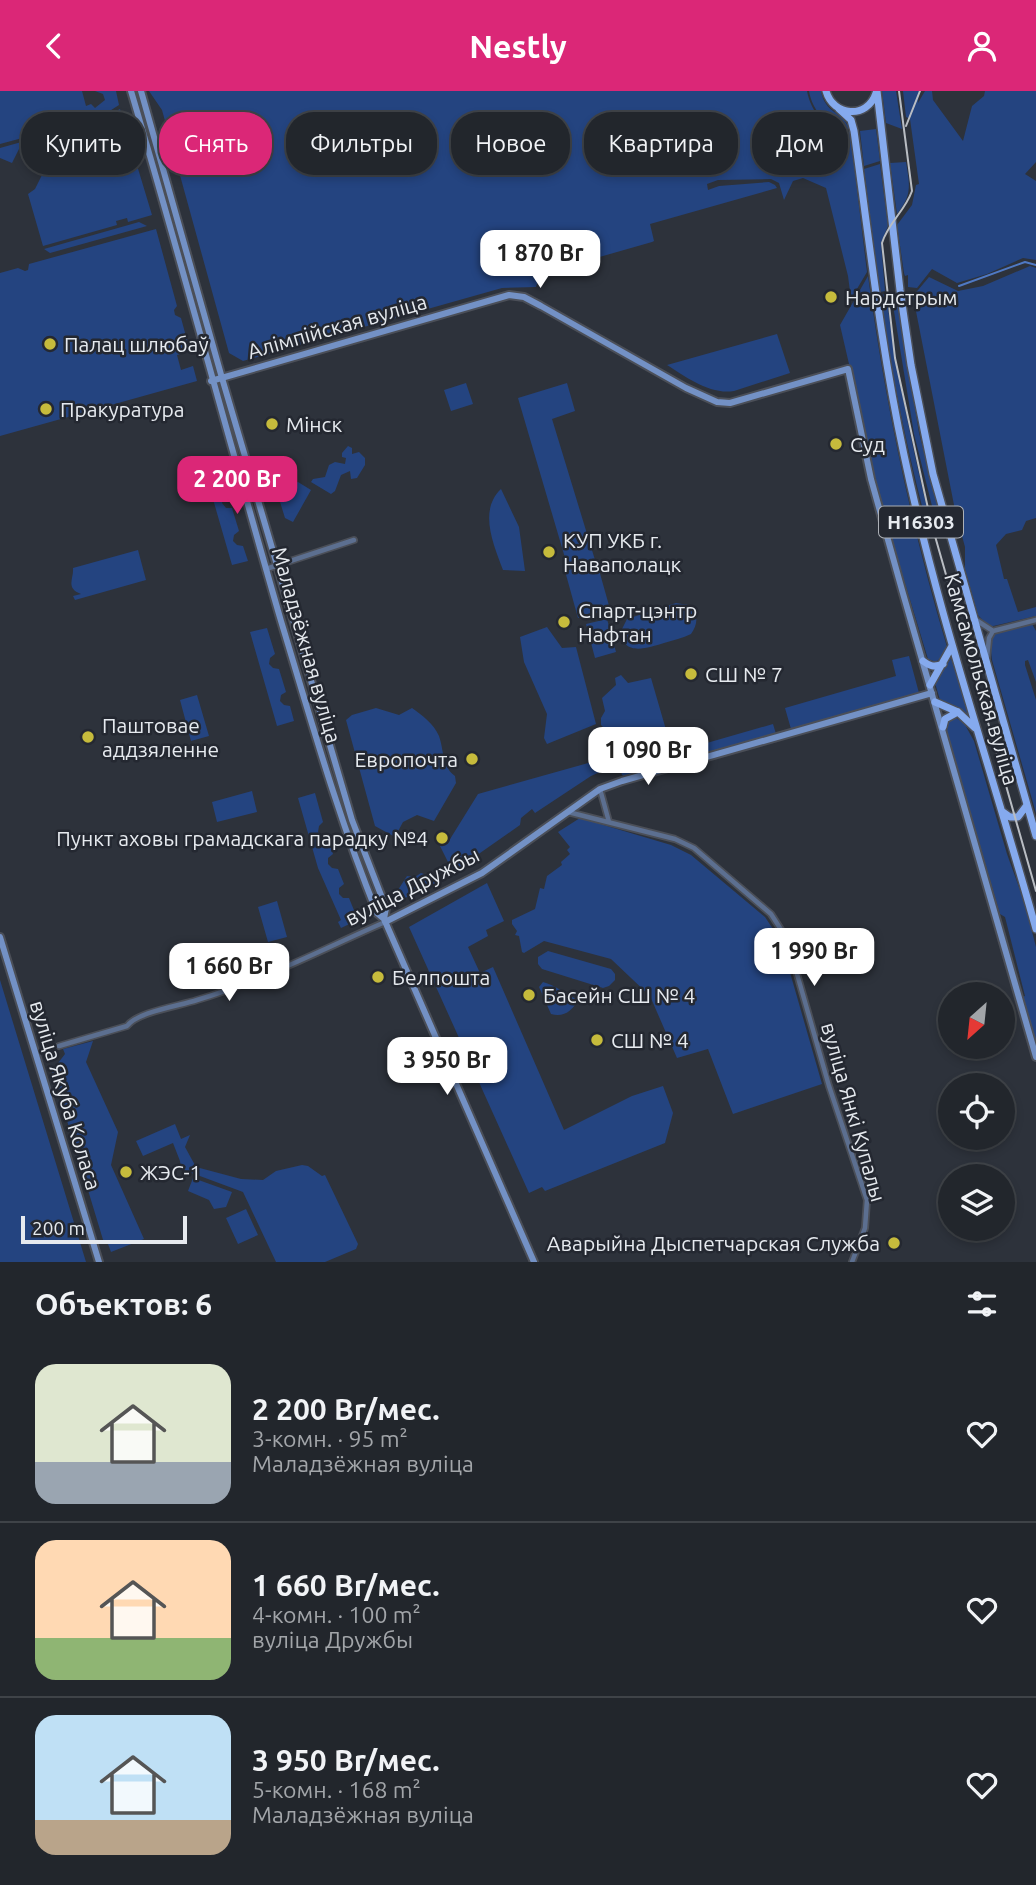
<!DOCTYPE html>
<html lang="ru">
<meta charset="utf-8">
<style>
:root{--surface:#22262c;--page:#2e3238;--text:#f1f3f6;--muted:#a2a5a9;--line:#3f4348;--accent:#db2777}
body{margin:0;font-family:Ubuntu,sans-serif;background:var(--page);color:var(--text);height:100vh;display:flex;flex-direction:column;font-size:26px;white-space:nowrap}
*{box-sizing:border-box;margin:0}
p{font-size:23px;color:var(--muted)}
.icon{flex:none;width:38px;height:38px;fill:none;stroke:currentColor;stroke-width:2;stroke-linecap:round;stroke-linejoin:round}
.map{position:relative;height:1171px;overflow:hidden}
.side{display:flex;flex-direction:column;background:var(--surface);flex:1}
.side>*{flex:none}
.guide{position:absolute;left:21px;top:21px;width:994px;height:63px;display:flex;gap:14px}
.needle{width:46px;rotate:207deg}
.tools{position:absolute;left:938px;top:891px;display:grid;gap:14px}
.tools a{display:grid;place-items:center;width:77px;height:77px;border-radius:50%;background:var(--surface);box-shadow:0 4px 10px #0003,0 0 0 2px var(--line);font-size:35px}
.scale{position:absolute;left:21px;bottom:18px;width:166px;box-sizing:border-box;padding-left:7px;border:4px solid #e6eaef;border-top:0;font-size:19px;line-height:24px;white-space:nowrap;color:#e6eaef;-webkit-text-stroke:5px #242831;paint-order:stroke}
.price{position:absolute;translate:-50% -60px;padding:0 16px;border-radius:14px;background:#fff;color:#222;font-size:23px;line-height:46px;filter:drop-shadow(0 2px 4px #0008)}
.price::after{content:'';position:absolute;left:50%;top:42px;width:21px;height:16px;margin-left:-10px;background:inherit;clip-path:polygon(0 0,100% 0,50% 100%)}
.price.selected{background:var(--accent);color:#fff}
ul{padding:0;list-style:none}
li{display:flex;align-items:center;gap:21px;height:175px;padding:0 35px}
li+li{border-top:2px solid var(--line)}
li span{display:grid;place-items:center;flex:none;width:196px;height:140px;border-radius:21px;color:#555}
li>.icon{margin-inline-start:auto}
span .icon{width:84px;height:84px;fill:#fffc;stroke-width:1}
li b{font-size:30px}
h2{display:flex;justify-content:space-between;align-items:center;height:84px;padding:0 35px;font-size:30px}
.tag{padding:0 24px;border-radius:28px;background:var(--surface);box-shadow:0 4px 10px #0003,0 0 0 2px var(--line);font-size:24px;line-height:63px}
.tag.selected{background:var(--accent);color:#fff}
header{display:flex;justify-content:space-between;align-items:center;height:91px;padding:0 35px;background:var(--accent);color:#fff;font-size:32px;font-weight:700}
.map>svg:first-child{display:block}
.green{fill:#244480}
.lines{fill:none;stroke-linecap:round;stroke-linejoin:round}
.stream{stroke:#4f79c4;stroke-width:2}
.street-casing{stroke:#4b4f58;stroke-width:8}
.secondary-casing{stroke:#4b4f58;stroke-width:10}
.primary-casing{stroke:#4b4f58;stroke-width:10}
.street{stroke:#5c6f90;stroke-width:4.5}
.secondary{stroke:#7391c5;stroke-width:6}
.primary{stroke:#85aaee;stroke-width:7}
.tram{stroke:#b9bdc3;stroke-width:2}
.poi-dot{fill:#c6bb3c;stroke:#242831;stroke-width:2.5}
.labels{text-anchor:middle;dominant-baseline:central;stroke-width:5;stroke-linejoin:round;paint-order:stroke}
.shield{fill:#242831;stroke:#acb0b6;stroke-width:2}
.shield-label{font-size:19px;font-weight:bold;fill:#e6eaef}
.poi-label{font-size:21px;fill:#e6eaef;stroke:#242831;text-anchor:start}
.street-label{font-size:21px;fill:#e6eaef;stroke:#242831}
</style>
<header><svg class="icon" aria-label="back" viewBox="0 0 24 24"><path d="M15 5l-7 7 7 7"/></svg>Nestly<svg class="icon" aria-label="person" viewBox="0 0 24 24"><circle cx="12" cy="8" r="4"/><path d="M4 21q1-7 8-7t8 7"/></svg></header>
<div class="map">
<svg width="1036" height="1171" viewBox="0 0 1036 1171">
<rect width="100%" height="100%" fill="#2d323b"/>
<!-- green -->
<path class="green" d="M0,0H82L86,15L91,13L95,17L105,9L103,3L95,0H116L119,14L108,21L110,23L120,18L152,124L128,131L127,127L116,130L117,134L43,155L28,103L35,98L49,70L20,56L12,72L0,67V57L82,34V31L0,53Z
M149,0H807C811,22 827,40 850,41L867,181L851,208L848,185L826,97L803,87L793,90L784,109L779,92L771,88L718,89L707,93L708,99L719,95L769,91L775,94L777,97L650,133L654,150L652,151L582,171L576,156L544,171L536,196L502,197L243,270L229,262L162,19Z
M809,0H821C825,23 843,20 849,38C828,39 812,19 809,0Z
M882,0H896L902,38L886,32Z
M903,0H919L918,12L925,0H932L933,9L963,50L972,15L984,5L985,0H1036V71L1025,83L1036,90V169L1023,167L987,183L957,192L932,178L917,197L908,196V184L905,185L904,182L897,134L912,114L916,94L919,93L910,28L906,26Z
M876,38L880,70L864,75L860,40Z
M906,71C910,95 912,104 897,123L890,72Z
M880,73L888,135L881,152L885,200L880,201L864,78Z
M139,131L147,135L50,162L44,158Z
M156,138L177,215L174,219L175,224L181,227L190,260L177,264L181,279L193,275L197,290L0,345V182L18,177L25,180L28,179L29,173Z
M1030,175L1036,177V427L1026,430L1022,439L1006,443L996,454L1004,488H1007L1018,521L1036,516V525L989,536L978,524L965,478V456L955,419L913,205L929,186L958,200L983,195Z
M868,185C885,311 911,435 947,556L946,562L936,571L928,568L882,416L840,234Z
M891,202H896L919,342L941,425L934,423L914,343Z
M886,203C896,278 911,351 929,425L925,427C906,353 891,280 880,204Z
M777,243L790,282L734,300C710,304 686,286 667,274Z
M466,292L473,313L451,320L444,299Z
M567,292L575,320L552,328L595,469L568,477L518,307Z
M348,355L352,357V363L359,361L365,367V374L357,387L351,388L350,380L341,384L335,400L331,403L311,391L313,388L325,386L329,374L335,371L345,373L346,367L342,366V362Z
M221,379L228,403L223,407L222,412L226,417H232L239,440L234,444L233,450L237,454L243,455L248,470L232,474L206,384Z
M298,391L311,399L293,431L285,427L276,398Z
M501,398L519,436L525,480L503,479C494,454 478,420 501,398Z
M138,459L146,489L75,509L73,505L81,503C65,497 74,488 73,477Z
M597,472L610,518L578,527L565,480Z
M676,512L688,514C698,522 699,532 691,543C683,547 673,549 664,552C647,557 623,566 621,540L627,528Z
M607,528L616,561L595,567L586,533Z
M1032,533L1036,540V591L1028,569L1025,570V574L1036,609V722L992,569L990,551L994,542Z
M547,536L562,557L576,556L596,633L547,653L544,647L547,623L524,571L520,546Z
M267,537L275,563L270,567L269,573L273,577L279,578L286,601L281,604L280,610L284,614L290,615L294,630L277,635L250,541Z
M909,565L919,602L791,638L785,617L896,585L892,569Z
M951,567L969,624L940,609L935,592Z
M621,584L628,592L651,587L671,656L637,667L632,658H623L626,663L625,672L618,670L612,645L601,634V627L605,620L602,607L616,594L615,587Z
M197,604L209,645L191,650L180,609Z
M376,617L399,624L412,617C422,624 434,633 439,645C444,659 442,676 455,685L456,692L434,730L417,724L403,731L395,746L375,735L346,629L352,624Z
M956,627L964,632L974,650L1007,763L1024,810L1036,856V956L1022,906L1025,905L1005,826L1000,823L946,637L949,630Z
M773,633L776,643L625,686L622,684L620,677Z
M606,667L609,677L591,685L535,722L532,718L521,727L520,734L453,781L436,747L447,753L478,703Z
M252,700L257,721L217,731L212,711Z
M315,702L323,731L319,735L318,741L322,745L328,746L333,763L328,767V773L332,777L338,778L344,793L339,797V803L343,807H349L358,829L341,837L338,831L341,829L318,777L298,707Z
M580,727L671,754L691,764L765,826L781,850L822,993L733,1023L708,958L677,967L650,905L611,868L544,850L524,862L522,861L519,845L515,844L517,840L512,833V829L535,818L540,797L544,798L547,785L562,774L561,771L570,763L567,759L570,756L558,741Z
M421,782L442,789L403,808L398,799L407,785L415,786Z
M487,792L504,830L486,839L488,845L468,856L480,882L493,876L564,1039L632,1005L663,995L673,1022L665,1052L545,1100L542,1096L529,1102L409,836Z
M277,810L287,846L268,851L258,816Z
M548,860L611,878L615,883V889L609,895L603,897L542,878L538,873V866Z
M0,889L86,1171H0Z
M543,891C555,894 566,903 578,909C573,919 564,927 551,923L539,896Z
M93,950L86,971L118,1041L111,1074L144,1148L111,1161L108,1153L104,1152L52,980L65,963L63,958Z
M175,1033L181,1048L190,1044L185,1056L196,1076L241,1088L263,1089L276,1080L302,1074L308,1075L322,1085L325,1084L358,1153L356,1158L325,1171H276L243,1101L181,1078L180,1070L173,1052L143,1065L136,1050Z
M193,1087L232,1101L226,1116L214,1118L209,1109L188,1100Z
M246,1118L258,1144L238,1153L226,1127Z"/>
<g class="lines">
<!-- stream -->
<path class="stream" d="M959,195L1025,171L1036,174"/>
<!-- street casing -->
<g class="street-casing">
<path id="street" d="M266,478L354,449
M976,529L993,540L1036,529
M987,566L989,547L993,540
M600,698L609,731
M568,721L675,748L694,757L771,823L787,848L829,995L867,1109L865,1137L852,1171
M59,955L127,935C137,921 179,915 197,909C262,890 323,858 385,831"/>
</g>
<!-- secondary casing -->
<g class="secondary-casing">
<path id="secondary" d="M131,0C183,176 230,354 281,530C311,629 338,726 377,822L384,828L398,860L534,1171
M141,0L222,287L352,729L386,817L384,828
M211,290L509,204L524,206L541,215L686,297L717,311L730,312L848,278L871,388L902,499L1036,966
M385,831L482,782L600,698L622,690L932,602
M0,846L99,1171"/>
</g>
<!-- primary casing -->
<g class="primary-casing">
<path id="primary" d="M826,0C833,25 867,29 876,2
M877,0L900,199L911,274L933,383L1036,745
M839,18L851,29L854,40C869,148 881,257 904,364C938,525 992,680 1036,838
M923,441L926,434L934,430L942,432L947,438
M923,570C930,575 934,577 943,573
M930,594L952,555
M935,611L958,621L975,637
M943,636L945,628L958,621
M1003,721L1010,726H1018L1027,714"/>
</g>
<!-- street -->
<use href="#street" class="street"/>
<!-- secondary -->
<use href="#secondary" class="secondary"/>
<!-- primary -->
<use href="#primary" class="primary"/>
<!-- tram -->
<path class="tram" d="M899,0L912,100C905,120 888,132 882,152L895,267L931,431L1036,800
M906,35L920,0"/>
</g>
<!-- markers -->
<g class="poi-dot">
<circle cx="831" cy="206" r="7"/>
<circle cx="50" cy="253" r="7"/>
<circle cx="46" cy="318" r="7"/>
<circle cx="272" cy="333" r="7"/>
<circle cx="836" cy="353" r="7"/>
<circle cx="549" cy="461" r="7"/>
<circle cx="564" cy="531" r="7"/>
<circle cx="691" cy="583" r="7"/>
<circle cx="88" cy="646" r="7"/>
<circle cx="472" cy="668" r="7"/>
<circle cx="442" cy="747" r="7"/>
<circle cx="378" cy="886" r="7"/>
<circle cx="529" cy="904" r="7"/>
<circle cx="597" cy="949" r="7"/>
<circle cx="126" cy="1081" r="7"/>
<circle cx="894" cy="1152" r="7"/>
</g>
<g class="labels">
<!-- shield labels -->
<rect class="shield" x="879" y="415.5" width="84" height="31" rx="5"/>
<g class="shield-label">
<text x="921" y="431">Н16303</text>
</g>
<!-- poi labels -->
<g class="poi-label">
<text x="845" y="206">Нардстрым</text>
<text x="64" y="253">Палац шлюбаў</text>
<text x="60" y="318">Пракуратура</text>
<text x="286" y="333">Мінск</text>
<text x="850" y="353">Суд</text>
<text x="563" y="449">КУП УКБ г.<tspan x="563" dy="24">Наваполацк</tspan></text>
<text x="578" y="519">Спарт-цэнтр<tspan x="578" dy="24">Нафтан</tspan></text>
<text x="705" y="583">СШ № 7</text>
<text x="102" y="634">Паштовае<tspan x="102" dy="24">аддзяленне</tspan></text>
<text x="458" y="668" text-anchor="end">Европочта</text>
<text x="428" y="747" text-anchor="end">Пункт аховы грамадскага парадку №4</text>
<text x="392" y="886">Белпошта</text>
<text x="543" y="904">Басейн СШ № 4</text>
<text x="611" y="949">СШ № 4</text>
<text x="140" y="1081">ЖЭС-1</text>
<text x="880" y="1152" text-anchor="end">Аварыйна Дыспетчарская Служба</text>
</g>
<!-- street labels -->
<g class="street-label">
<text transform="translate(337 235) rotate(-16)">Алімпійская вуліца</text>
<text transform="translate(307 554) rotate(74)">Маладзёжная вуліца</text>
<text transform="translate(982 588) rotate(74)">Камсамольская вуліца</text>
<text transform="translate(412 795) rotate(-27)">вуліца Дружбы</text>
<text transform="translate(66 1004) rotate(73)">вуліца Якуба Коласа</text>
<text transform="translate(854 1021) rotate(74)">вуліца Янкі Купалы</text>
</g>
</g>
</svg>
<div class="tools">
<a><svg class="needle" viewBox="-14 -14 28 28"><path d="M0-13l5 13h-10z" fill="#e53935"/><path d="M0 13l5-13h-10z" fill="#a2a5a9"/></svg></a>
<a><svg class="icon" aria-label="locate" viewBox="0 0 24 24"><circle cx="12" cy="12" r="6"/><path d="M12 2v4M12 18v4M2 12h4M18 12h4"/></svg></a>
<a><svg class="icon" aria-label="layers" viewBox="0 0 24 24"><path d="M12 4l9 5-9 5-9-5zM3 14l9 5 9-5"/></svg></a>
</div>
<div class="scale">200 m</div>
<b class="price" style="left:540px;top:199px">1 870 Br</b>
<b class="price selected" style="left:237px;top:425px">2 200 Br</b>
<b class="price" style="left:648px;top:696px">1 090 Br</b>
<b class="price" style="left:814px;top:897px">1 990 Br</b>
<b class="price" style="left:229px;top:912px">1 660 Br</b>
<b class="price" style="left:447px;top:1006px">3 950 Br</b>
<div class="guide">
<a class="tag">Купить</a>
<a class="tag selected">Снять</a>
<a class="tag">Фильтры</a>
<a class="tag">Новое</a>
<a class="tag">Квартира</a>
<a class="tag">Дом</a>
</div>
</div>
<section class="side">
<h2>Объектов: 6<svg class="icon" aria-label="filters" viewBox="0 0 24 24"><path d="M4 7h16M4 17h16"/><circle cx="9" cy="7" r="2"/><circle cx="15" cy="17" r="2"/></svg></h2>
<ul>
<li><span style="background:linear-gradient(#dfe7d0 70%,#9aa5b1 0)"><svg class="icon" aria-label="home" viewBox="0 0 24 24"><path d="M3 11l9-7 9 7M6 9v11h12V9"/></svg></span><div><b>2 200 Br/мес.</b><p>3-комн. · 95 m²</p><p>Маладзёжная вуліца</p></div><svg class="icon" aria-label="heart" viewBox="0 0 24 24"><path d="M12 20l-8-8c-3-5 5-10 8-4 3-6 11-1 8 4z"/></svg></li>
<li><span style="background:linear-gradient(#ffd9b3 70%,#8fb573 0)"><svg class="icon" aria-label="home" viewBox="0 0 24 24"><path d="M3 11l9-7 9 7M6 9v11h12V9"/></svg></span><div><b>1 660 Br/мес.</b><p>4-комн. · 100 m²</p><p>вуліца Дружбы</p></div><svg class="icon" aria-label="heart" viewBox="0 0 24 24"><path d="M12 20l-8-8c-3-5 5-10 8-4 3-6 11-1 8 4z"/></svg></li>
<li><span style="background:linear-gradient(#bfe0f5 75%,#b9a48a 0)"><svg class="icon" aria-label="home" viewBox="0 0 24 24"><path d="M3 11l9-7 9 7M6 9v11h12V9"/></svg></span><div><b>3 950 Br/мес.</b><p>5-комн. · 168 m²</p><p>Маладзёжная вуліца</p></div><svg class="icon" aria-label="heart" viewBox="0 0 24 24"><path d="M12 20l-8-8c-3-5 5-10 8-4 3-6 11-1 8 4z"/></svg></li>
</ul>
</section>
